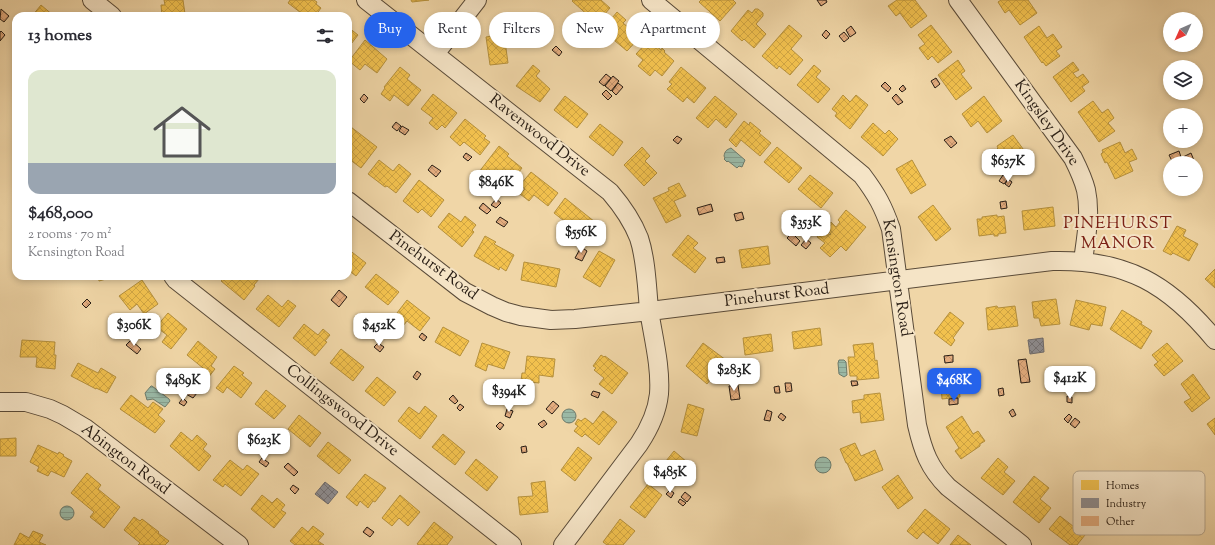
<!DOCTYPE html>
<meta charset="utf-8">
<style>
:root{--surface:#fff;--page:#f7f7f7;--text:#2b2b33;--muted:#7c7c81;--line:#e1e1e2;--accent:#2563eb}
body{margin:0;font-family:"Sorts Mill Goudy",serif;background:var(--page);color:var(--text);height:100vh;display:flex;flex-direction:column;font-size:15px;white-space:nowrap}
*{box-sizing:border-box;margin:0}
p{font-size:13px;color:var(--muted)}
.icon{flex:none;width:22px;height:22px;fill:none;stroke:currentColor;stroke-width:2;stroke-linecap:round;stroke-linejoin:round}
.map{position:relative;flex:1;overflow:hidden}
.side{position:absolute;left:12px;top:12px;width:340px;height:268px;display:flex;flex-direction:column;background:var(--surface);border-radius:12px;box-shadow:0 2px 6px #0003}
.side>*{flex:none}
.guide{position:absolute;left:364px;top:12px;width:380px;height:36px;display:flex;gap:8px}
.needle{width:26px;rotate:225deg}
.buttons{position:absolute;left:1163px;top:12px;display:grid;gap:8px}
.buttons a{display:grid;place-items:center;width:40px;height:40px;border-radius:50%;background:var(--surface);box-shadow:0 2px 6px #0003;font-size:20px}
.price{position:absolute;translate:-50% -34px;padding:0 9px;border-radius:8px;background:#fff;color:#222;font-size:13px;line-height:26px;filter:drop-shadow(0 1px 2px #0008)}
.price::after{content:'';position:absolute;left:50%;top:24px;width:12px;height:9px;margin-left:-6px;background:inherit;clip-path:polygon(0 0,100% 0,50% 100%)}
.price.active{background:var(--accent);color:#fff}
ul{padding:0;list-style:none}
li{display:grid;align-content:center;gap:8px;height:212px;padding:0 16px}
li+li{border-top:1px solid var(--line)}
li span{display:grid;place-items:center;height:124px;border-radius:12px;color:#555}
li>.icon{margin-inline-start:auto}
span .icon{width:72px;height:72px;fill:#fffc;stroke-width:1}
li b{font-size:17px}
h2{display:flex;justify-content:space-between;align-items:center;height:48px;padding:0 16px;font-size:17px}
.tag{padding:0 14px;border-radius:18px;background:var(--surface);box-shadow:0 2px 6px #0003;font-size:14px;line-height:36px}
.tag.active{background:var(--accent);color:#fff}
.map>svg:first-child{display:block}
.water{fill:url(#water-rules);stroke:#6c7a6b}
.homes{fill:url(#homes-cross-hatch);stroke:#b5903c}
.industry{fill:url(#industry-cross-hatch);stroke:#6e6b6c}
.building{fill:url(#building-cross-hatch);stroke:#271c13}
.lines{fill:none;stroke-linecap:round;stroke-linejoin:round}
.minor-casing{stroke:#594a38;stroke-width:20}
.minor{stroke:#f5e4c6;stroke-width:18}
.labels{text-anchor:middle;dominant-baseline:central;stroke-width:4;stroke-linejoin:round;paint-order:stroke}
.street-label{font-size:16px;fill:#271c13;stroke:#f5e4c6}
.neighbourhood-label{font-size:17px;letter-spacing:1px;fill:#7a1f14;stroke:#f5e4c6}
.key{fill:#f5e4c6;stroke:#b7a890;stroke-width:1}
.key-label{font-size:11px;fill:#271c13}
</style>
<div class="map">
<svg width="1215" height="545" viewBox="0 0 1215 545">
<defs>
<pattern id="water-rules" width="6" height="5" patternUnits="userSpaceOnUse"><rect width="6" height="5" fill="#9ab9a6"/><path d="M0 2.5h6" fill="none" stroke="#859e8e"/></pattern>
<pattern id="homes-cross-hatch" width="8" height="8" patternUnits="userSpaceOnUse"><rect width="8" height="8" fill="#f2c14e"/><path d="M0 0l8 8M0 8l8-8" fill="none" stroke="#d0a543"/></pattern>
<pattern id="industry-cross-hatch" width="8" height="8" patternUnits="userSpaceOnUse"><rect width="8" height="8" fill="#8d8d92"/><path d="M0 0l8 8M0 8l8-8" fill="none" stroke="#737276"/></pattern>
<pattern id="building-cross-hatch" width="8" height="8" patternUnits="userSpaceOnUse"><rect width="8" height="8" fill="#e3ac7e"/><path d="M0 0l8 8M0 8l8-8" fill="none" stroke="#c3936c"/></pattern>
</defs>
<rect width="100%" height="100%" fill="#f0d6a7"/>
<filter id="stains"><feTurbulence type="fractalNoise" baseFrequency=".005" numOctaves="4"/><feColorMatrix values="0 0 0 0 .2 0 0 0 0 .09 0 0 0 0 .02 0 0 0 .5 -.17"/></filter>
<radialGradient id="worn" r=".72"><stop offset=".6" stop-color="#630" stop-opacity="0"/><stop offset="1" stop-color="#630" stop-opacity=".3"/></radialGradient>
<!-- water -->
<path class="water" d="M731,148L745,160L742,167L739,166L737,168L728,161L727,162L724,159L725,158L724,156C725,151 726,150 731,148Z
M481,177L493,186V189L495,191L492,195L490,193L486,194L475,184L474,181L477,178Z
M839,360H844L846,362L847,375L844,377L839,374L838,363Z
M151,386H152L169,399L170,401L165,407L153,399L147,400L145,393Z
M562 416a7 7 0 1 1 14 0a7 7 0 1 1-14 0Z
M815 465a8 8 0 1 1 16 0a8 8 0 1 1-16 0Z
M60 513a7 7 0 1 1 14 0a7 7 0 1 1-14 0Z"/>
<!-- homes -->
<path class="homes" d="M164,0H183L185,14L162,16L161,5H165Z
M290,0H314L317,2L316,4L321,8L315,16H305L288,3Z
M411,0H429L412,2Z
M573,0H601L610,8L597,23L595,22L592,25L588,21L591,18L572,1Z
M701,0H733L736,3L720,21L699,2Z
M897,0H915L927,16L911,28L900,13L896,16L888,6Z
M1001,0H1028L1037,13L1020,25L1009,10L1005,13L998,2Z
M41,5L54,16H32Z
M755,9H758L763,13V16L756,24L766,34L754,48L744,39L742,41L731,31L748,10L752,13Z
M617,12L626,20L623,23L640,37L627,51L602,30Z
M789,25L802,36L791,49L803,60L790,75L779,66L777,69L762,56Z
M931,25L952,52L938,63L932,56L928,60L919,48L925,44L918,35Z
M1039,26L1047,38L1053,34L1062,47L1056,51L1060,56L1046,66L1043,62L1042,63L1024,37Z
M348,27L358,35L348,48Z
M504,34L508,63L490,65L486,37Z
M365,40L387,59L377,73L365,64L360,70L349,61Z
M649,40L661,50L662,48L665,51L664,52L674,61L662,76L655,70L650,76L638,66L643,60L636,54Z
M958,60L965,71L961,74L972,88L956,100L938,75Z
M1073,62L1079,70L1073,73L1077,78L1083,74L1089,82L1082,87L1085,91L1071,102L1053,77Z
M533,65L540,71L536,76L550,89L540,102L516,86Z
M814,65L821,71L816,77L830,89L818,103L797,85Z
M400,67L410,75L407,79L421,90L408,106L394,95L390,101L381,94L385,88L384,87Z
M681,67L706,88L694,103L687,97L683,102L667,89L672,84L669,82Z
M433,94L457,113L445,128L442,125L437,130L429,123L433,118L421,109Z
M843,95L850,102L856,95L868,105L850,129L835,116L837,113L832,109Z
M565,96L588,114L577,128L554,110Z
M715,96L737,114L726,128L716,119L708,128L696,118Z
M984,96L1002,121L987,133L978,121L971,127L962,114Z
M1093,101L1102,113L1108,109L1114,118L1108,123L1115,131L1099,142L1078,112Z
M465,119L486,136L484,138L490,142L480,155L464,142L460,146L450,137Z
M744,121L749,125L750,122L761,131L759,133L771,143L760,156L741,140L736,147L729,140Z
M873,123L885,134L889,130L898,139L883,156L861,137Z
M600,124L623,142L613,156L589,137Z
M351,127L377,147L361,168L349,159L352,155L348,151V131Z
M1013,135L1031,160L1015,171L1007,161L1003,163L995,151L998,148L997,146Z
M1120,142L1125,153L1132,149L1137,159L1129,162L1133,171L1115,179L1107,162L1105,163L1101,154L1103,152L1102,150Z
M499,146L509,154L507,156L522,168L509,185L491,172L487,178L479,172Z
M642,147L650,156L645,161L657,173L644,186L624,165Z
M777,147L802,168L789,183L764,162Z
M379,160L393,171L399,164L411,174L396,193L387,186L385,187L368,174Z
M912,160L926,185L911,194L896,169Z
M531,172L558,193L548,206L534,195L529,201L520,194L525,189L520,185Z
M810,175L833,193L821,208L798,189Z
M419,180L444,200L431,217L422,209L418,213L403,201Z
M679,183L686,196L674,201L681,216L666,223L653,198L669,191L668,188Z
M565,198L595,222L583,236L554,213Z
M933,205L951,229L936,241L918,217Z
M1053,207L1055,226L1024,230L1022,211Z
M846,210L866,227L846,251L841,246L830,257L820,248L825,243L817,237L823,229L830,235L831,234L825,229L831,222L836,227L840,222L838,220Z
M449,213L461,222L465,216L476,225L472,230L474,232L462,247L438,227Z
M997,215V217L1004,216L1006,233L998,234V236H994V234L979,236L977,219H982V217Z
M1177,226L1186,230L1183,236L1198,244L1189,261L1173,253L1171,255L1163,251Z
M688,235L698,243L693,248L706,258L695,273L672,255Z
M485,236L496,242L494,244L514,255L506,271L500,267L499,270L474,256Z
M768,246L770,264L742,268L739,250Z
M348,249L366,263L356,276L348,270Z
M599,251L615,260L600,287L583,277Z
M524,262L560,269L556,287L521,280Z
M1215,269V288L1205,279Z
M376,274L399,292L388,305L365,287Z
M98,276H117L99,281Z
M226,276H243L247,279L250,276H256L259,279L254,285L255,286L244,300L221,281Z
M142,280L158,304L144,314L137,304L130,310L119,296Z
M268,295L282,307L288,300L296,306L279,327L256,309Z
M1056,299L1060,324L1041,326L1039,318H1034L1032,302Z
M407,300L430,318L420,331L407,321L400,330L390,322Z
M1076,300L1106,307L1102,326L1091,324L1089,330L1070,325Z
M997,306L998,308L1015,306L1018,326L988,330L986,308Z
M1122,310L1142,322L1141,324L1152,331L1141,349L1110,329Z
M950,312L964,323L953,338L955,340L951,346L934,333Z
M168,313L187,329L171,349L162,342L167,335L156,327Z
M304,324L318,335L323,329L330,335L325,341L327,342L315,356L293,338Z
M443,327L469,341L460,356L435,342Z
M820,328L822,345L794,349L792,332Z
M771,334L773,351L745,355L743,338Z
M22,340L55,342L54,355H56L55,369L36,367L37,357H20Z
M198,341L217,357L211,366L215,369L208,378L199,372L203,368L187,355Z
M482,343L510,352L504,369L488,364L486,371L475,366Z
M703,343L726,360L707,384L686,366Z
M873,343L875,361L877,360L879,378L857,380V376H850L848,357H855L853,345Z
M1167,343L1183,361L1164,376L1154,365L1158,362L1152,355Z
M341,349L364,367L353,381L330,363Z
M601,355L604,357L605,356L628,373L612,394L599,384L604,378L594,370L596,368L593,366Z
M527,356L555,359L553,377L539,375V383L521,381L522,373H525Z
M78,363L98,373L101,368L116,377L107,393L96,388V389L71,376Z
M234,366L244,373L242,375L252,383L241,398L227,387L223,393L216,388Z
M957,369V371L964,370L966,387L959,388L960,397L942,399L941,384H939L938,377H941L940,371Z
M1193,374L1210,398L1192,412L1184,402L1191,398L1181,384Z
M377,377L396,392L384,406L365,391Z
M266,390L286,406L274,419L255,404Z
M880,393L884,420L861,423L860,412L853,413L852,401L864,399V395Z
M131,395L148,408L153,402L163,409L158,415L165,421L155,433L120,409Z
M688,404L704,409L697,436L681,432Z
M425,406L437,416L420,439L398,421L409,407L419,414Z
M603,411L617,422L599,445L585,434L582,437L574,431L578,426L575,424L578,419L581,421L585,418L593,424Z
M299,415L321,433L310,447L288,429Z
M962,416L973,434L978,431L985,441L980,444V446L961,459L955,451L959,448L946,427Z
M1215,418V435L1207,424Z
M181,432L192,441L197,435L207,444L203,449L211,456L199,471L170,446Z
M443,434L465,452L455,465L432,447Z
M16,438V456H0V439Z
M328,442L351,460L339,474L317,456Z
M855,443L861,456L875,450L883,470L855,481L847,463H846L840,449Z
M38,445L58,454L59,452L64,455L63,456L72,461L64,477L51,471L48,476L37,471L39,467L30,462Z
M578,447L592,458L575,481L561,470Z
M674,451L687,462L672,481L658,471Z
M998,458L1008,467L1004,472L1015,481L1003,495L981,478Z
M476,459L498,477L487,491L465,473Z
M230,460L243,470L247,465L259,474L241,496L225,484L223,487L213,480Z
M87,473L101,485L98,489L120,507L104,528L90,517L94,512L71,493Z
M365,474L386,488L375,502L373,501L368,508L360,501L357,506L346,497Z
M898,475L913,498L898,509L882,487Z
M1034,476L1049,488L1040,499L1051,508L1039,523L1013,502Z
M545,481L548,512L520,515L518,497L533,496L531,483Z
M648,484L662,495L645,518L630,507Z
M262,495L272,503L277,498L285,505L281,510L286,513L274,528L251,509Z
M400,495L420,512L408,526L399,518L392,526L382,518Z
M925,509L950,529L938,544L923,532L917,539L907,531Z
M1060,516L1078,530L1082,525L1089,530L1077,545H1070L1049,529Z
M134,517L140,521L142,519L159,532L158,533L169,541L165,545H138L140,543L124,530Z
M620,519L635,531L623,545H607L603,542Z
M434,522L453,537L447,545H419L417,544Z
M313,526L324,534L318,541L324,545H295L290,541L302,527L308,532Z
M33,531L43,535L39,542L46,545H14L20,533L29,538Z
M958,535L971,545H950Z"/>
<!-- industry -->
<path class="industry" d="M1043,338L1044,352L1030,354L1028,340Z
M325,482L338,492L328,504L315,494Z"/>
<!-- building -->
<path class="building" d="M817,0H826L827,2L821,6Z
M1,9L9,16L4,22L0,19Z
M543,21L548,25L542,31L538,27Z
M851,26L856,33L850,37L846,30Z
M826,30L830,34L826,39L822,35Z
M1,31L5,35L0,41V32Z
M844,32L849,38L844,42L839,36Z
M556,46L562,52L559,56L552,50Z
M606,74L611,78L604,86L599,82Z
M613,76L619,81L611,91L605,86Z
M936,78L940,84L935,88L931,81Z
M885,82L891,88L888,92L881,86Z
M618,83L623,87L616,95L612,91Z
M903,85L906,89L902,92L899,89Z
M606,90L612,96L608,100L602,94Z
M364,94L368,98L364,103L360,99Z
M896,94L903,102L898,105L892,98Z
M396,122L401,126L397,131L392,127Z
M402,126L409,130L405,135L399,131Z
M677,136L682,139L678,144L673,140Z
M951,136L957,143L951,148L944,140Z
M1179,151L1181,157L1172,161L1169,155Z
M466,153L472,157L468,161L463,157Z
M1191,153L1195,163H1185L1183,157Z
M1181,158L1183,163H1172V161Z
M432,165L441,171L436,177L428,170Z
M1003,175L1008,179L1004,184L999,181Z
M1008,179L1012,182L1009,187L1005,184Z
M496,199L501,203L496,208L491,205Z
M1006,201L1007,208L1001,209L1000,202Z
M483,203L491,210L487,214L479,208Z
M711,204L713,211L699,215L697,208Z
M742,212L744,219L736,221L734,214Z
M500,217L508,222L504,227L496,222Z
M792,233L800,241L796,246L787,238Z
M806,239L811,243L806,249L801,245Z
M581,247L587,251L582,261L575,258Z
M724,257L725,262L717,263L716,258Z
M339,290L347,297L339,307L331,300Z
M87,299L91,303L86,308L82,304Z
M362,315L370,322L367,326L359,319Z
M422,333L427,337L424,341L419,337Z
M131,340L141,349L137,354L126,345Z
M378,343L384,347L380,352L374,347Z
M953,355V362L945,363L944,356Z
M1026,359L1030,382L1021,383L1018,360Z
M417,371L421,374L417,380L413,377Z
M851,381H857L858,385L852,386Z
M785,383H791L792,391L786,392Z
M738,385L740,399L731,400L729,386Z
M779,386L780,393H775L774,387Z
M190,388L197,393L193,398L186,394Z
M1003,388L1004,395L999,396L998,389Z
M593,391L600,393L598,398L591,395Z
M453,395L458,401L455,404L449,399Z
M1067,396L1072,397V403L1067,402Z
M183,398L187,402L184,406L179,403Z
M958,398V404L949,405V399Z
M553,401L559,406L552,414L546,409Z
M460,404L464,407L460,411L457,408Z
M507,409L513,411L510,418L505,416Z
M1013,409L1016,415L1012,417L1009,412Z
M767,410L772,412L770,421L764,420Z
M781,413L786,417L783,421L778,417Z
M1069,414L1072,417L1068,423L1064,419Z
M1075,418L1080,422L1075,428L1070,424Z
M544,420L547,424L542,428L538,424Z
M500,422L504,425L500,430L496,426Z
M254,435L261,440L257,446L250,441Z
M526,446L527,452L522,453L521,447Z
M262,458L269,463L266,467L259,462Z
M288,463L298,472L294,476L284,467Z
M293,485L299,489L295,494L290,489Z
M670,490L674,493L671,498L666,494Z
M685,492L691,497L687,502L681,497Z
M680,499L686,503L683,506L678,502Z
M367,527L374,532L370,537L363,532Z"/>
<g class="lines">
<!-- minor casing -->
<g class="minor-casing">
<path id="minor" d="M92,0L112,16
M366,0L610,192C622,206 632,220 639,238C646,259 647,287 649,310C653,337 661,366 659,394C657,413 649,429 639,444L563,545
M651,0L862,175C877,195 883,206 891,229L917,425C923,451 929,468 948,487L1022,545
M958,0L1073,158C1078,168 1083,178 1086,190C1091,213 1086,238 1083,261
M435,54L477,0
M348,201L465,292L492,306L506,312L521,316L551,320L575,319L650,311L1052,261C1126,259 1169,284 1215,340
M173,276L176,280L512,545
M0,402H26L50,409L63,415L85,428L239,545"/>
</g>
<!-- minor -->
<use href="#minor" class="minor"/>
</g>
<g class="labels">
<!-- street labels -->
<g class="street-label">
<text transform="translate(1046 123) rotate(55)">Kingsley Drive</text>
<text transform="translate(539 136) rotate(38)">Ravenwood Drive</text>
<text transform="translate(433 266) rotate(36)">Pinehurst Road</text>
<text transform="translate(896 278) rotate(81)">Kensington Road</text>
<text transform="translate(777 296) rotate(-7)">Pinehurst Road</text>
<text transform="translate(342 411) rotate(38)">Collingswood Drive</text>
<text transform="translate(125 460) rotate(37)">Abington Road</text>
</g>
<!-- neighbourhood labels -->
<g class="neighbourhood-label">
<text x="1118" y="224">PINEHURST<tspan x="1118" dy="20">MANOR</tspan></text>
</g>
</g>
<!-- legend -->
<rect x="1073" y="471" width="132" height="64" rx="6" class="key"/>
<rect x="1081" y="480" width="18" height="10" fill="#f2c14e"/>
<rect x="1081" y="498" width="18" height="10" fill="#8d8d92"/>
<rect x="1081" y="516" width="18" height="10" fill="#e3ac7e"/>
<g class="key-label">
<text x="1106" y="489">Homes</text>
<text x="1106" y="507">Industry</text>
<text x="1106" y="525">Other</text>
</g>
<rect width="100%" height="100%" filter="url(#stains)"/>
<rect width="100%" height="100%" fill="url(#worn)"/>
</svg>
<div class="buttons">
<a><svg class="needle" viewBox="-14 -14 28 28"><path d="M0-13l5 13h-10z" fill="#e53935"/><path d="M0 13l5-13h-10z" fill="#7c7c81"/></svg></a>
<a><svg class="icon" aria-label="layers" viewBox="0 0 24 24"><path d="M12 4l9 5-9 5-9-5zM3 14l9 5 9-5"/></svg></a>
<a>+</a>
<a>−</a>
</div>
<b class="price" style="left:1008px;top:183px">$637K</b>
<b class="price" style="left:496px;top:204px">$846K</b>
<b class="price" style="left:806px;top:244px">$353K</b>
<b class="price" style="left:581px;top:254px">$556K</b>
<b class="price" style="left:134px;top:347px">$306K</b>
<b class="price" style="left:379px;top:347px">$452K</b>
<b class="price" style="left:734px;top:392px">$283K</b>
<b class="price" style="left:1070px;top:400px">$412K</b>
<b class="price" style="left:183px;top:402px">$489K</b>
<b class="price active" style="left:954px;top:402px">$468K</b>
<b class="price" style="left:509px;top:413px">$394K</b>
<b class="price" style="left:264px;top:462px">$623K</b>
<b class="price" style="left:670px;top:494px">$485K</b>
<div class="guide">
<a class="tag active">Buy</a>
<a class="tag">Rent</a>
<a class="tag">Filters</a>
<a class="tag">New</a>
<a class="tag">Apartment</a>
</div>
<section class="side">
<h2>13 homes<svg class="icon" aria-label="filters" viewBox="0 0 24 24"><path d="M4 7h16M4 17h16"/><circle cx="9" cy="7" r="2"/><circle cx="15" cy="17" r="2"/></svg></h2>
<ul>
<li><span style="background:linear-gradient(#dfe7d0 75%,#9aa5b1 0)"><svg class="icon" aria-label="home" viewBox="0 0 24 24"><path d="M3 11l9-7 9 7M6 9v11h12V9"/></svg></span><div><b>$468,000</b><p>2 rooms · 70 m²</p><p>Kensington Road</p></div></li>
</ul>
</section>
</div>
